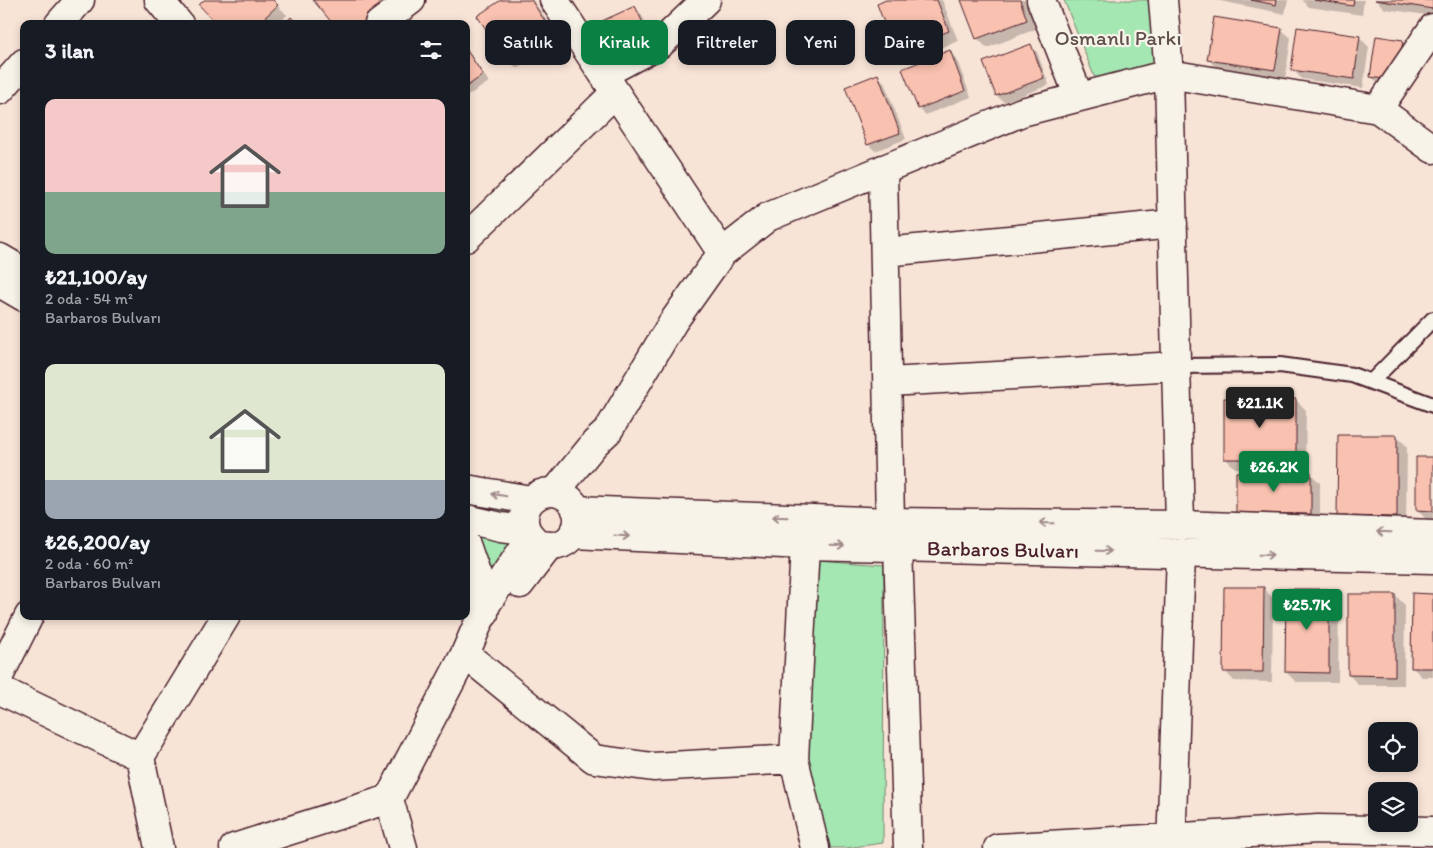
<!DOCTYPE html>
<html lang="tr">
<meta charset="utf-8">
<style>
:root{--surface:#171b24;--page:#20242c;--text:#f1f3f6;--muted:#9ea1a6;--accent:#0b8043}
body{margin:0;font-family:Itim,sans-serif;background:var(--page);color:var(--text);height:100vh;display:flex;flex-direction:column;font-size:19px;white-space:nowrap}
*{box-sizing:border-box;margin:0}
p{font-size:16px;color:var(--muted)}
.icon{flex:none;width:28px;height:28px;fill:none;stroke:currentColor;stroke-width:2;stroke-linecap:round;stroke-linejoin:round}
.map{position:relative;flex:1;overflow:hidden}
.drawer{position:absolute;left:20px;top:20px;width:450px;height:600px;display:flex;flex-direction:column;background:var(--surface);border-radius:10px;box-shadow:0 2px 8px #0003}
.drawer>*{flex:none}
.hud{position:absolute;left:485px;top:20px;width:475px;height:45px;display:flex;gap:10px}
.controls{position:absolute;left:1368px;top:722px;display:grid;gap:10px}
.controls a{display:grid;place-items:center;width:50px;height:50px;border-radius:10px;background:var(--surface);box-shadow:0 2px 8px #0003;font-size:25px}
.price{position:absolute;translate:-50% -42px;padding:0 11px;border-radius:5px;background:var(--accent);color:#fff;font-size:16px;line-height:32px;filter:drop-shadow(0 1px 2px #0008)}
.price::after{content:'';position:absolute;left:50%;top:30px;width:15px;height:11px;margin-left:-8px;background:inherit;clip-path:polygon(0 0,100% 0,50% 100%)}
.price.on{background:#222;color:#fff}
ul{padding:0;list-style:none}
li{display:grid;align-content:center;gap:10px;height:265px;padding:0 25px}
li span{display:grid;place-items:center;height:155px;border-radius:10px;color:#555}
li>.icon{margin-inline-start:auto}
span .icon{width:90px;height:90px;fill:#fffc;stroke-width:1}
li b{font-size:21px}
h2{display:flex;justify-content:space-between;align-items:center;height:60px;padding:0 25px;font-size:21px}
.tag{padding:0 18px;border-radius:10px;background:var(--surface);box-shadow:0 2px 8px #0003;font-size:18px;line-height:45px}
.tag.on{background:var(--accent);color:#fff}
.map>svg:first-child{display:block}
.green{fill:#a4e7b2;stroke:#77836e}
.shadow{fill:#0003}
.building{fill:#f9c1af;stroke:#4a1f2b}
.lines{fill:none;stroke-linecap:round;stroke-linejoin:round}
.service-casing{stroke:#4a1f2b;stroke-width:18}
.minor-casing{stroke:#4a1f2b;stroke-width:31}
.tertiary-casing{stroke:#4a1f2b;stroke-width:31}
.service{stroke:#f7f3e8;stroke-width:14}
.minor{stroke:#f7f3e8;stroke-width:28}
.tertiary{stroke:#f7f3e8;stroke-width:28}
.oneway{stroke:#a0898a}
.labels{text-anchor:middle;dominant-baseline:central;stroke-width:4.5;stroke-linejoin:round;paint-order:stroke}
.park-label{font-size:21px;fill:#60514d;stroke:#f7f3e8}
.street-label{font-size:21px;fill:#4a1f2b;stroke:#f7f3e8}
</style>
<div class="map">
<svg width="1433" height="848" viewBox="0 0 1433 848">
<rect width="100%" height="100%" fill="#f8e4d7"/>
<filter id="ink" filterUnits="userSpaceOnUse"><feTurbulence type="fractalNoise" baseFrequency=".02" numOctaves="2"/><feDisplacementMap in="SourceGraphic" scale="10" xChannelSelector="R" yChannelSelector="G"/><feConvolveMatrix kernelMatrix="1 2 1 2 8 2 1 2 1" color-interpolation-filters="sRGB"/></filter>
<g filter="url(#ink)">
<!-- green -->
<path class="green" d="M1064,0H1149L1159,55L1155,65L1104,81L1094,76Z
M466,496L519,503L513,523L466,509Z
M471,533L515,544L490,588Z
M804,559L884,565L883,843L846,848H825L794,759Z"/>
<!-- shadow -->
<path class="shadow" d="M206,0H272L287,15L278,24H219Z
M503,0H533L560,40L517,69L508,59Z
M890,0H942L958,41L906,61L896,51Z
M963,0H1025L1036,29L987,48L977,38Z
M1215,0H1288L1285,14Z
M1302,0H1364L1362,15L1309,7Z
M1376,0H1433V16L1385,9Z
M635,7L641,14L656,44L624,59Z
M1281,29L1291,38L1285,79L1219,70L1209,60Z
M1359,37L1369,47L1363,88L1302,79L1292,69Z
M1402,41L1409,47L1403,87L1378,83L1372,77Z
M1030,46L1037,52L1049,85L1004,102L997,96L985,63Z
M466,48L489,82L466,97Z
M950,52L956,58L971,97L925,115L919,108Z
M878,76L884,82L906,139L875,151L868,144Z
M1296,400L1306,410L1305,468H1235L1225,458Z
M1397,437L1407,446L1406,526L1348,525L1339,515Z
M1433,459V520H1427L1417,510Z
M1311,474L1320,483V523L1247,522L1237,513Z
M1263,588L1273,598L1272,682L1234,681L1225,671Z
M1329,590L1339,600L1338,682H1296L1286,672Z
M1395,595L1405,605L1404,685H1359L1349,675Z
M1433,595V677H1422L1412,667Z"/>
<!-- building -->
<path class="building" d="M204,0H273L278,5L258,24H217L199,5Z
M313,0H375L382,7L362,24H333Z
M501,0H531L551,30L507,60L477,16Z
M886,0H937L949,31L895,52L877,4Z
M961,0H1020L1027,20L976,39Z
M1251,0H1277L1276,5Z
M1314,0H1354L1353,6Z
M1375,0H1433V9Z
M635,6L650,38L617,53L602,21Z
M291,17L298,24H284Z
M1214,17L1282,28L1275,70L1207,60Z
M1297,27L1360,36L1354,79L1291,70Z
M1376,36L1403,40L1397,81L1370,77Z
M1031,44L1044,78L996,96L983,62Z
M466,49L483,75L466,87Z
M950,50L965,91L918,109L902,69Z
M878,74L900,133L867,145L845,87Z
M1224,398L1296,399V459H1224Z
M1338,435H1397V517L1337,516Z
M1416,457H1433V511L1416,510Z
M1236,472H1311V514L1236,513Z
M1224,587H1264L1263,672H1223Z
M1286,589H1329V673L1285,672Z
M1412,593L1433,594V668H1411Z
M1348,594H1395V676L1348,675Z"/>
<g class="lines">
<!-- service casing -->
<g class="service-casing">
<path id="service" d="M1178,366L1280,365L1352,375L1433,405
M1371,382L1433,319"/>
</g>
<!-- minor casing -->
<g class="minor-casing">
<path id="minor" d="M159,0L179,24
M554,0L722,253
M1041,0L1079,97
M1163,0L1169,74L1180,525
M59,24L80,0
M379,24L411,0
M603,74L661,43L706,0
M0,90L24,63
M1378,109L1433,28
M883,169L890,522
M466,238L615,93
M885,252L1173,224
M888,382L1178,366
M555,492L595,443L608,431L673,322L722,253L768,217L1022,112L1169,74L1378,109L1433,149
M898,547L908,848
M520,584L549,546
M465,654L594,759L653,767L794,759L815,848
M0,674L29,616
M0,690L140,757L159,848
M140,757L226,616
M794,759L805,545
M234,848L389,799
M403,848L389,799L465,654L487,603L531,537
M998,848L1318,829L1433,831
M1171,848L1181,553"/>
</g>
<!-- tertiary casing -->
<g class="tertiary-casing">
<path id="tertiary" d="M0,258L24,272
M0,283L24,297
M466,489L531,500
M524 519a27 27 0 1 1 54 0a27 27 0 1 1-54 0Z
M576,510L890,522L1180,525L1433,534
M466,519L501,527L526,530
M573,534L805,545L1433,559
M466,545L479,582L484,614"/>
</g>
<!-- service -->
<use href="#service" class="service"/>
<!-- minor -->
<use href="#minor" class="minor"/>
<!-- tertiary -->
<use href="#tertiary" class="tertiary"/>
</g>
<!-- one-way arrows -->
<defs><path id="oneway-shaft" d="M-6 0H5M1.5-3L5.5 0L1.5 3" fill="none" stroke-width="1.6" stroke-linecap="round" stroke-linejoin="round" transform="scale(1.25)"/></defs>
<g class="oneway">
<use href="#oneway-shaft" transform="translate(499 495) rotate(-171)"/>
<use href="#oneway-shaft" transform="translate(780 517) rotate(-178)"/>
<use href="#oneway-shaft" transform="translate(1047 523) rotate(-179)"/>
<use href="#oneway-shaft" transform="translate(1384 532) rotate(-178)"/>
<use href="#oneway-shaft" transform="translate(622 536) rotate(3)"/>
<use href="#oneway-shaft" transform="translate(837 546) rotate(1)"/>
<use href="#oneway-shaft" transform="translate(1104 551) rotate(1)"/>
<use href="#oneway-shaft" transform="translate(1266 555) rotate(1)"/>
</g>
</g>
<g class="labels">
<!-- park labels -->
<g class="park-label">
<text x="1118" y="37">Osmanlı Parkı</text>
</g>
<!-- street labels -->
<g class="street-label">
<text transform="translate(1003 549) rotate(1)">Barbaros Bulvarı</text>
</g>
</g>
</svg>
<div class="controls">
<a><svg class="icon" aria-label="locate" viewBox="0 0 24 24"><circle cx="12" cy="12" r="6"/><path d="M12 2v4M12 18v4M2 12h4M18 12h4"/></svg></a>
<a><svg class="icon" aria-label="layers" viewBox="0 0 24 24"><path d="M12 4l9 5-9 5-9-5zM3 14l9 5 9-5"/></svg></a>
</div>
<b class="price on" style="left:1260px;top:429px">₺21.1K</b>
<b class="price" style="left:1274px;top:493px">₺26.2K</b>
<b class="price" style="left:1307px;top:631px">₺25.7K</b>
<div class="hud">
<a class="tag">Satılık</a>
<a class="tag on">Kiralık</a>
<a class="tag">Filtreler</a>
<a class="tag">Yeni</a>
<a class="tag">Daire</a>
</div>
<section class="drawer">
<h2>3 ilan<svg class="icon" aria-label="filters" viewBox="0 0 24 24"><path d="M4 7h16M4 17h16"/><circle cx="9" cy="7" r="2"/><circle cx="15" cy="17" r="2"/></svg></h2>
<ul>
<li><span style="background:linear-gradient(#f6c9c9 60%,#7fa58c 0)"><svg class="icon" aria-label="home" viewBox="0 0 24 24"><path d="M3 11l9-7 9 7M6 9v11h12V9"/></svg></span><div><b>₺21,100/ay</b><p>2 oda · 54 m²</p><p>Barbaros Bulvarı</p></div></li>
<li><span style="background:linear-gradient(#dfe7d0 75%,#9aa5b1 0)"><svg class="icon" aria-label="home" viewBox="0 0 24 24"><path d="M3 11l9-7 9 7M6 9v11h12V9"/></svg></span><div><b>₺26,200/ay</b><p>2 oda · 60 m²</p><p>Barbaros Bulvarı</p></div></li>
</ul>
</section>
</div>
